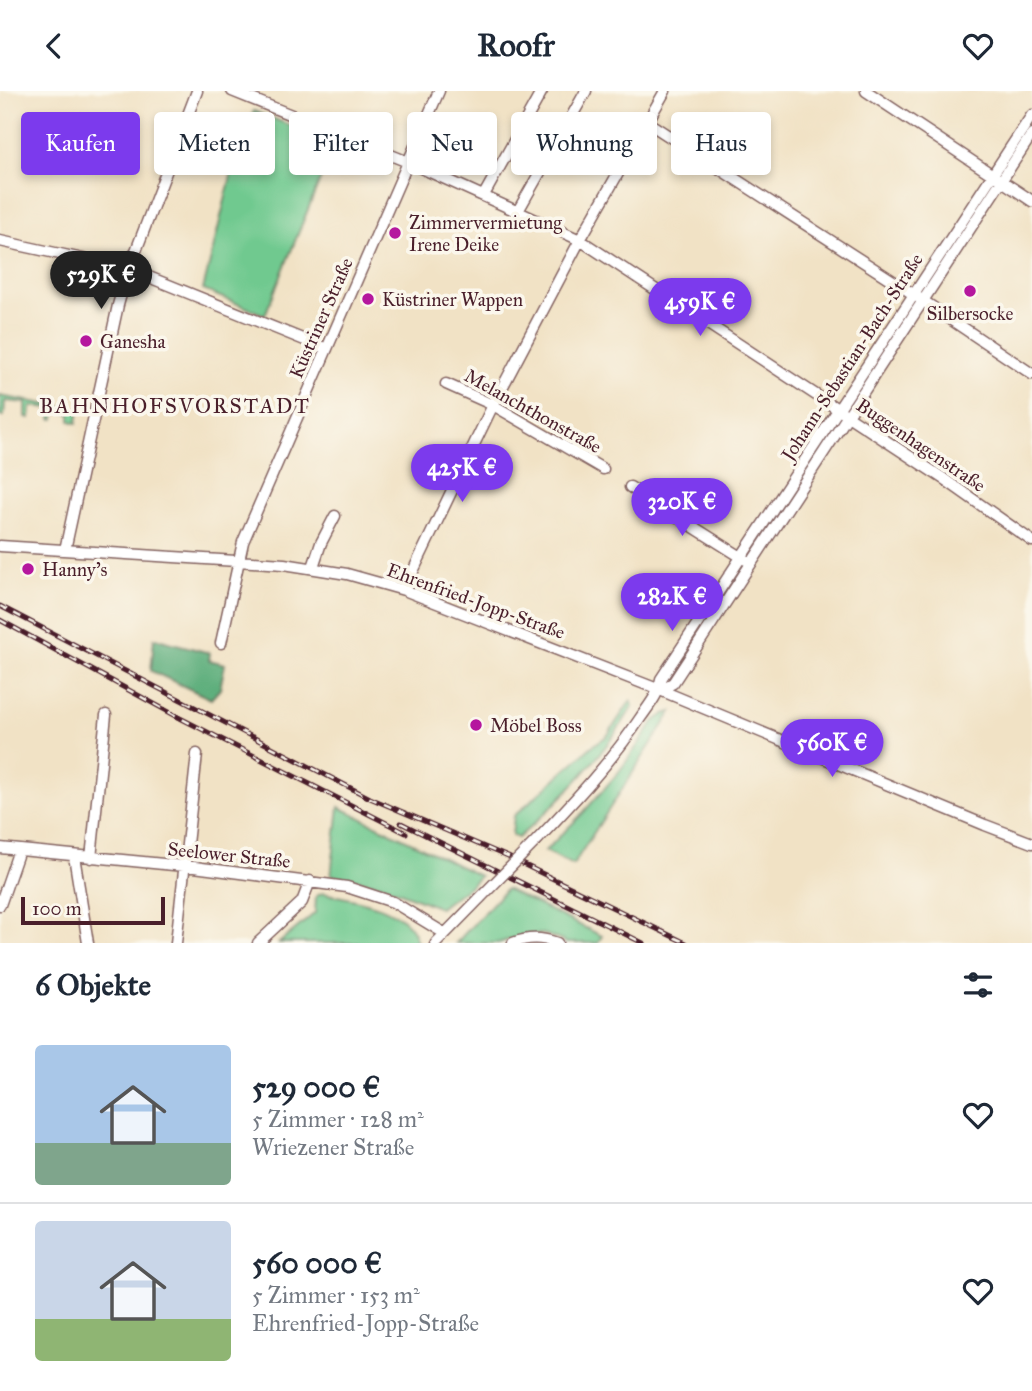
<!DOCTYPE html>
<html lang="de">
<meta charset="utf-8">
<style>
:root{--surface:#fff;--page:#f6f6f7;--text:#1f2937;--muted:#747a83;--line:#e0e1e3;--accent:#7c3aed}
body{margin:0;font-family:"IM FELL Great Primer",serif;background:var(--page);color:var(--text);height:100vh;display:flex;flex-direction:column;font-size:26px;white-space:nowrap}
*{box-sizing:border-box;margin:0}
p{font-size:23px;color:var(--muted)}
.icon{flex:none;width:38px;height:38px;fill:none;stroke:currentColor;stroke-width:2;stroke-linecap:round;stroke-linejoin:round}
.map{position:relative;height:852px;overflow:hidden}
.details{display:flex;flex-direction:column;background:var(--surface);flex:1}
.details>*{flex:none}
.hud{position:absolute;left:21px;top:21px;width:990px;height:63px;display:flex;gap:14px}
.scale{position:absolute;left:21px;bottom:18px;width:144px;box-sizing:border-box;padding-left:7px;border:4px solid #4a1f2b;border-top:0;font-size:19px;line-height:24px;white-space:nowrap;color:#4a1f2b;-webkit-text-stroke:5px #fbf7ec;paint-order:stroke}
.price{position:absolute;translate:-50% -60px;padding:0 16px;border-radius:24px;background:var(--accent);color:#fff;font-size:23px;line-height:46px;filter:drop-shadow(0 2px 4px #0008)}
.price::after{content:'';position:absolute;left:50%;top:42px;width:21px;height:16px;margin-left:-10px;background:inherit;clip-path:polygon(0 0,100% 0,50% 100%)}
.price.active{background:#222;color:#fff}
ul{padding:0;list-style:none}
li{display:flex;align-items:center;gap:21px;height:175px;padding:0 35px}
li+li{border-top:2px solid var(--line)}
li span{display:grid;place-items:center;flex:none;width:196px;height:140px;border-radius:7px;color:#555}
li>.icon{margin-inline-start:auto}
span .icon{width:84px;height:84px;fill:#fffc;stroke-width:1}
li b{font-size:30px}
h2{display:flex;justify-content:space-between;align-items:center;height:84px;padding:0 35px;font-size:30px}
.pill{padding:0 24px;border-radius:7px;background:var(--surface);box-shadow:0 4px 10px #0003;font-size:24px;line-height:63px}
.pill.active{background:var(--accent);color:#fff}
header{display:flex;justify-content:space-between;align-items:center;height:91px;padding:0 35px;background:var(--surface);font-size:32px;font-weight:700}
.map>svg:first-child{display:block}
.green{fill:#70c98f;stroke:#5d745d;stroke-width:2}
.forest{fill:#5cad7a;stroke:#536652;stroke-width:2}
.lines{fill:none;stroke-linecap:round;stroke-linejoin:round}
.minor-casing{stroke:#846361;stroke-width:13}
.minor{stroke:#fff;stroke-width:10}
.rail-casing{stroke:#4a1f2b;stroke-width:5}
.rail{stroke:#fbf7ec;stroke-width:2.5;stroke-dasharray:8;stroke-linecap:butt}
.minor-bridge-casing{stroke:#846361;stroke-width:13;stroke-linecap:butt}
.minor-bridge{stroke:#fff;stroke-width:10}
.poi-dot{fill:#b5179e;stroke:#fbf7ec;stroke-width:2.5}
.labels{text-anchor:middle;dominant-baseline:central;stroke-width:7;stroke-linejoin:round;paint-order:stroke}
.poi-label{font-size:19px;fill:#4a1f2b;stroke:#fbf7ec;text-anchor:start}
.street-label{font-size:19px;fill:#4a1f2b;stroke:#fbf7ec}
.neighbourhood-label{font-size:21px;letter-spacing:2px;fill:#4a1f2b;stroke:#fbf7ec}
</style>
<header><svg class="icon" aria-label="back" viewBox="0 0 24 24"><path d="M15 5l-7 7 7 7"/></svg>Roofr<svg class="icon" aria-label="heart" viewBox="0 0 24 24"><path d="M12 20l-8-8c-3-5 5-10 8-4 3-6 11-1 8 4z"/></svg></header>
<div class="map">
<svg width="1032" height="852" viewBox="0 0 1032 852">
<rect width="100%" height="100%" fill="#fbf7ec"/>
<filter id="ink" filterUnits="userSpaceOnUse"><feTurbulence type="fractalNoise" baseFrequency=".0143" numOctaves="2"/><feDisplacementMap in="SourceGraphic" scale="14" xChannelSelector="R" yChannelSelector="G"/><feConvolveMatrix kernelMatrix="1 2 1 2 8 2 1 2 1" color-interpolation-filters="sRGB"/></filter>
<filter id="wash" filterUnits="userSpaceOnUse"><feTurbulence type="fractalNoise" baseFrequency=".00686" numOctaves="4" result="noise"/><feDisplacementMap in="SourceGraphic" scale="28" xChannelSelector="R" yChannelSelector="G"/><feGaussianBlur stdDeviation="1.57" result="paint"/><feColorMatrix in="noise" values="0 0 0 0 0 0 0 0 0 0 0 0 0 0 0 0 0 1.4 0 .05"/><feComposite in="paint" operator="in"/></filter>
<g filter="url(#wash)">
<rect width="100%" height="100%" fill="#f1e2c5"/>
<!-- green -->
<path class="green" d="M254,20L335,52L265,224L203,199L241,44Z
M0,305L79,319L77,332L70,330V322L56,320L55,328H51V317L31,315L30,327L26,326V312L5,310L4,325H0Z
M631,609L633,615C603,666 562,708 518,747L512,744L514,725L592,655L607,645Z
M672,621L573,774L545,760L582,723L618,682L655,630L665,623Z
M339,716L480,785C467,800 454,804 440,817L383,794L331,784Z
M506,798L602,845L598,852H567L544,843L525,844L498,852H456Z
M323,802C352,809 411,815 417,852H279L315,822L316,805Z"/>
<!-- forest -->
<path class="forest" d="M154,547L210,562L209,569L225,573L220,598L211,608L151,580Z"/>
</g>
<g filter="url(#ink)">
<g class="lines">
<!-- minor casing -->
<g class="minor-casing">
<path id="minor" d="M232,0L408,71L580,149L944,388L1032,450
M866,0L1032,110
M647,31L907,199L1032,283
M484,104L542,0
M518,120L586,0
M0,150L129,178L327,258
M446,293L493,314L603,378
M630,396L746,469
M0,455L284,473L347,483L404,499L660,599L985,734L1032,752
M65,459L118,214L126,186L197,0
M313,476L321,452L335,425
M404,499L493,314L580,149L665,0
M221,552L243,451L439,0
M660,599L673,592L1032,43
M538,748C575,709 611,671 641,626C650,613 659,603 661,588L1032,24
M0,757L194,776L347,796L393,811L444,842
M74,765L88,852
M91,767L106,624
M0,814L19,759
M176,852L197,663
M258,852L302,811L310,790
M436,852L480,807
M513,852C528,846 541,846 557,852"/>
</g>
<!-- minor -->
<use href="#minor" class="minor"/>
<!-- rail casing -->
<g class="rail-casing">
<path id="rail" d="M0,515L370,707L508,766L686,852
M0,529L180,627L406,742
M401,732L643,852"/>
</g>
<!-- rail -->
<use href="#rail" class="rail"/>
<!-- minor-bridge casing -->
<g class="minor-bridge-casing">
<path id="minor-bridge" d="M480,807L538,748"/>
</g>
<!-- minor-bridge -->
<use href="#minor-bridge" class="minor-bridge"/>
</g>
</g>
<!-- markers -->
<g class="poi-dot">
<circle cx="395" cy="142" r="7"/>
<circle cx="970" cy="200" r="7"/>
<circle cx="368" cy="208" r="7"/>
<circle cx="86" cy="250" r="7"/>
<circle cx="28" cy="478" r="7"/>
<circle cx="476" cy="634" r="7"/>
</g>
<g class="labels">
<!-- poi labels -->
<g class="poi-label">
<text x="409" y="131">Zimmervermietung<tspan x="409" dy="22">Irene Deike</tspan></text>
<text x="382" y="208">Küstriner Wappen</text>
<text x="970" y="222" text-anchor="middle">Silbersocke</text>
<text x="100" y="250">Ganesha</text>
<text x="42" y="478">Hanny's</text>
<text x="490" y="634">Möbel Boss</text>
</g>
<!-- street labels -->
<g class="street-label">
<text transform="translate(321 227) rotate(-66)">Küstriner Straße</text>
<text transform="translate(852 266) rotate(-57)">Johann-Sebastian-Bach-Straße</text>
<text transform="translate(533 320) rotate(29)">Melanchthonstraße</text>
<text transform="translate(921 354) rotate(34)">Buggenhagenstraße</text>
<text transform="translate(476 510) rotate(20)">Ehrenfried-Jopp-Straße</text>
<text transform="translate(229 764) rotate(6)">Seelower Straße</text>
</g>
<!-- neighbourhood labels -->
<g class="neighbourhood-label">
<text x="175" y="315">BAHNHOFSVORSTADT</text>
</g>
</g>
</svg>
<div class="scale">100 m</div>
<b class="price active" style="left:101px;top:220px">529K €</b>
<b class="price" style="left:700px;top:247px">459K €</b>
<b class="price" style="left:462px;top:413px">425K €</b>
<b class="price" style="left:682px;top:447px">320K €</b>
<b class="price" style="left:672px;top:542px">282K €</b>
<b class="price" style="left:832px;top:688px">560K €</b>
<div class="hud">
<a class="pill active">Kaufen</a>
<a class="pill">Mieten</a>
<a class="pill">Filter</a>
<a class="pill">Neu</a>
<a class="pill">Wohnung</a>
<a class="pill">Haus</a>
</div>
</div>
<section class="details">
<h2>6 Objekte<svg class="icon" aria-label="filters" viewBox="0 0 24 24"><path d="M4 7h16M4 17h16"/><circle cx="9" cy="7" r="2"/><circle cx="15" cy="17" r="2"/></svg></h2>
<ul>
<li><span style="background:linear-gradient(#a9c7e8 70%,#7fa58c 0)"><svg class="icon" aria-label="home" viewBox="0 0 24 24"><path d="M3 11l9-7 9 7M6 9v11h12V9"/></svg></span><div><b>529 000 €</b><p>5 Zimmer · 128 m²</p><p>Wriezener Straße</p></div><svg class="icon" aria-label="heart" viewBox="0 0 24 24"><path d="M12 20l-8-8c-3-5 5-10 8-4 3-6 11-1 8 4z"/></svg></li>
<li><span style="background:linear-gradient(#c9d6e8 70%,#8fb573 0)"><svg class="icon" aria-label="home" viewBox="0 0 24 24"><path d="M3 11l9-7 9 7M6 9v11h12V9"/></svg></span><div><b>560 000 €</b><p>5 Zimmer · 153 m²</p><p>Ehrenfried-Jopp-Straße</p></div><svg class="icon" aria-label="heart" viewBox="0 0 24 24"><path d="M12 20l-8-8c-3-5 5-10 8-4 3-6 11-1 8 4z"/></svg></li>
</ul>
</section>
